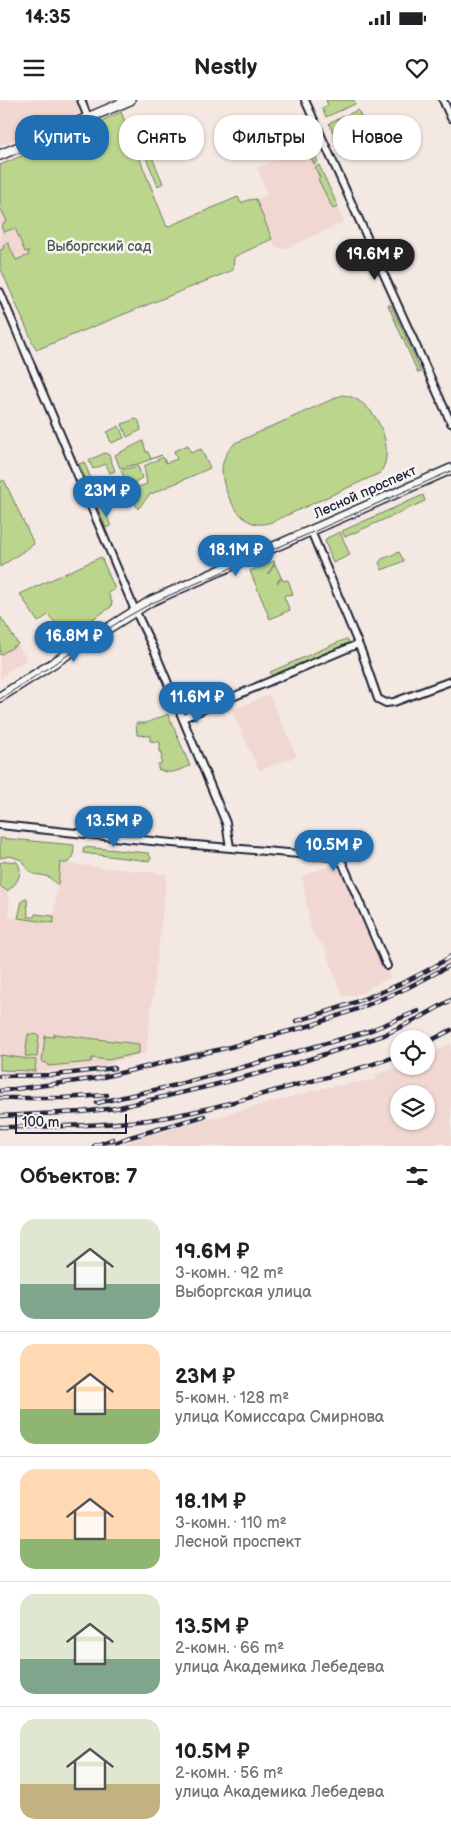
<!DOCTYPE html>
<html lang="ru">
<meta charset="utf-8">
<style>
:root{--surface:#fff;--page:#f2f2f2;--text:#202124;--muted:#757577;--line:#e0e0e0;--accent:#1f6fb2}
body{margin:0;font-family:"Balsamiq Sans",sans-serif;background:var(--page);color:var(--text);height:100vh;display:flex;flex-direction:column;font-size:19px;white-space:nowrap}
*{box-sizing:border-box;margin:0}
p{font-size:16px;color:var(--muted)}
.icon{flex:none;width:28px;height:28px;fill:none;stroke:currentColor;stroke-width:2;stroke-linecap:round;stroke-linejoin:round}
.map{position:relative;height:1046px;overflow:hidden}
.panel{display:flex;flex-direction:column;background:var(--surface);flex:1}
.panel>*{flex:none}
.top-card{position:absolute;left:15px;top:15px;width:421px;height:45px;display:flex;gap:10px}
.tools{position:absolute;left:390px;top:930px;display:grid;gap:10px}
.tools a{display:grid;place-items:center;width:45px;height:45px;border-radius:50%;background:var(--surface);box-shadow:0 1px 4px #0004;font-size:25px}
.scale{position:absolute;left:15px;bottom:12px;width:112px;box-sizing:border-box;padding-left:5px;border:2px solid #22223b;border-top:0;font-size:14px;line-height:18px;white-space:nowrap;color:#22223b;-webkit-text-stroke:4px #f6f6f2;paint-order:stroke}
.price{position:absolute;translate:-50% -42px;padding:0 11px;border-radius:18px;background:var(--accent);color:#fff;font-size:16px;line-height:32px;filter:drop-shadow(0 1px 2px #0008)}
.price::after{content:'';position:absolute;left:50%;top:30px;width:15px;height:11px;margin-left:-8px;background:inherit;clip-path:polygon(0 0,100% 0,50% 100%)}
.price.selected{background:#222;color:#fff}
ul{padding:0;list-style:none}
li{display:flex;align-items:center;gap:15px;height:125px;padding:0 20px}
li+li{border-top:1px solid var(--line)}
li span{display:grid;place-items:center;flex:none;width:140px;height:100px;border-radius:15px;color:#555}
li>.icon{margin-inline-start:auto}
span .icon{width:60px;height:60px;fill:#fffc;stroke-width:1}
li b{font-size:21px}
h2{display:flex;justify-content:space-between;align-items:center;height:60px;padding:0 20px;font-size:21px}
.pill{padding:0 18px;border-radius:20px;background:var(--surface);box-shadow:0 1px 4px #0004;font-size:18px;line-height:45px}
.pill.selected{background:var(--accent);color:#fff}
.status{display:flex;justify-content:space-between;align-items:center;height:35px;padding:0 25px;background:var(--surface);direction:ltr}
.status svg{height:14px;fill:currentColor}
header{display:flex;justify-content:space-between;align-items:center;height:65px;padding:0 20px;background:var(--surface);font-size:22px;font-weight:600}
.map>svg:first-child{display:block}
.built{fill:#f1d7d1;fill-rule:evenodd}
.green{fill:#bbd58c;stroke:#6e7c64}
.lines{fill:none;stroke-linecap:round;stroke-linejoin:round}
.minor-casing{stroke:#22223b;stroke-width:10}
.secondary-casing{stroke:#22223b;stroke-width:12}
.minor{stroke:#f6f6f2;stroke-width:6}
.secondary{stroke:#f6f6f2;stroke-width:9}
.tram{stroke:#22223b;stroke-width:1}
.rail-casing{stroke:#22223b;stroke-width:4.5}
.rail{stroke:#f6f6f2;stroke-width:2.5;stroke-dasharray:8;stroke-linecap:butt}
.labels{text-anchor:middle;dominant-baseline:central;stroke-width:5;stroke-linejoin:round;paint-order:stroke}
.park-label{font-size:14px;fill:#505853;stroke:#f6f6f2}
.street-label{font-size:14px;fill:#22223b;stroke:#f6f6f2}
</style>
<div class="status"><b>14:35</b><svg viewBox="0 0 49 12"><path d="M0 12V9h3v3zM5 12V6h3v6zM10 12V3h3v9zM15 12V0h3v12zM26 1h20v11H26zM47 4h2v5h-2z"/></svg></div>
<header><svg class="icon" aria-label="menu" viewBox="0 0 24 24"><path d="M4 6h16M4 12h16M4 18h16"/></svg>Nestly<svg class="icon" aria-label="heart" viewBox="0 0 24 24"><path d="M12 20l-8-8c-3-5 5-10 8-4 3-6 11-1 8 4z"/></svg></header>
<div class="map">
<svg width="451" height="1046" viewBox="0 0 451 1046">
<rect width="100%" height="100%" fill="#f4e8e3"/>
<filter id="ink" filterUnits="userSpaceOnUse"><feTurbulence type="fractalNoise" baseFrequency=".02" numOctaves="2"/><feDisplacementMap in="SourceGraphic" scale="10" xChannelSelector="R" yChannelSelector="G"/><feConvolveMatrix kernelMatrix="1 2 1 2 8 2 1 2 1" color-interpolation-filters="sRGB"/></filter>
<g filter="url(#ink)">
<!-- built -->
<path class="built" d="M0,0H75L79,13L0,45Z
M299,18L318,62L315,64L317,67L319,65L344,122L284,149L275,147L256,99L268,94L257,68L279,59L268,32Z
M0,98L33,154L0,167Z
M0,516L27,560L8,571L0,580Z
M269,595L297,656L259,671L232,610Z
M60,763L167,774L146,953L104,965L36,972L0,971V787L6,792L10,800L8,817L53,823Z
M333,765L342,773L390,878L371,887L365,892L355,895L342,896L325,848L311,831L302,776Z
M451,943V1046H447L445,1042L433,1046H117L149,1035L324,988L372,980L376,979L375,975L403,966H426V957ZM399,994H426V1021H399Z"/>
<!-- green -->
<path class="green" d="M326,0H354L355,4L326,17L322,8L328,5Z
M358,10L371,39L341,52L329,23Z
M121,12L167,127L238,97L241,103L248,100L256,99L272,139L234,157L233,170L36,250L0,167V150L3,149L4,144L8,143L16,160L29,155L28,151L25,152L15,128L4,132L1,127L3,124L7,121L0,107V65L75,33L78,38L94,31L92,25Z
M299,18L318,62L314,64L293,21Z
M146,27L155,48L149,50L163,83L158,86L135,32Z
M319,65L338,107L333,109L318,79L320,78L315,67Z
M388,205H391L421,272L418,273Z
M342,295C370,297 392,335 385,363C384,366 382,370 380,373L272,422C268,423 261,425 257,424C235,421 218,382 223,363C224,355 230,349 235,343Z
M136,319L139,321L141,330L127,337L122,324Z
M119,326L124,338L111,343L107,332Z
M143,341L146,352H148L151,359L162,355L138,364L120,368L115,355Z
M188,345L191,353L201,349L210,368L149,395L138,409L131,394L136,388L147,384L144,366L163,357L166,363L177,359L174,351Z
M105,353L109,355L115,371L110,373L106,364L93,369L89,360Z
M84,362L111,426L106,428L80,366L79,364Z
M138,366L142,378L135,382L136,386L130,393L128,389L133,387L129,378L125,379L121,370Z
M4,380L34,444L0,467V382Z
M423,395L425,401L345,437L342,431Z
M340,432L350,455L333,463L325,441L327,438Z
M399,452L404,461L382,470L379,463L382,459Z
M101,457L115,489L108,493L112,502L111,507L68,535L48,515L38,522L20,494Z
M274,461L275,462L268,474L275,464L281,477L277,483L282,478L283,481L288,480L293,494L285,495L284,497L290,510L270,519L250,471Z
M0,516L18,544L0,555Z
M346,539L349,541L346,544L272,576L270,572Z
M168,614L190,666C179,670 170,676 158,669V664H161L162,652H160V642L150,641V636L137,635L136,623H146Z
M0,738L74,745L73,758L67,763H60L58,785C54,783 52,778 48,777C30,771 34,780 22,760L10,756L0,758Z
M84,747L148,753L151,758L149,761L83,753Z
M6,761L17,762C24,772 17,785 7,791L0,786V763Z
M27,798L28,817H34L35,814L54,816V823L18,818L22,801Z
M28,934L39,935L37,957L25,956Z
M54,934L139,944V953L108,960L92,958L91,962L48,966L47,963L42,962L45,936L53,937Z
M0,955L36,960L35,971L0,970Z"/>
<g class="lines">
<!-- minor casing -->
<g class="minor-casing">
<path id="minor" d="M81,0L88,18
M305,0L451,323
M443,0L451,18
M0,192L134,508L155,552L226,723L230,747
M311,431L362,553L378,599L386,603L394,602L451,581
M183,618L358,544
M0,725L161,742L333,757L339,760L343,764L387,866"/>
</g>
<!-- secondary casing -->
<g class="secondary-casing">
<path id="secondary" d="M0,55L130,0
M0,597L151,501L451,369"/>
</g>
<!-- minor -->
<use href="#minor" class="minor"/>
<!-- secondary -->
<use href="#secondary" class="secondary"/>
<!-- tram -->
<path class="tram" d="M0,599L125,518L152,503L451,371"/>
<!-- rail casing -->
<g class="rail-casing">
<path id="rail" d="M296,921C344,908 410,884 451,856
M426,943L451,930
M0,976L55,975L114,968
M0,991L99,978L230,947L312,925L360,908L407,888L451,865
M0,998H63L107,995
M97,1003L172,986L247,966L369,931L418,911
M0,1016L81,1012L116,1008L214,985L288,966L384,935L421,917L451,900
M0,1027C49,1027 99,1026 148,1020C199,1013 247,998 296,985C331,976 366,968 399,955
M94,1046L113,1039
M108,1046L127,1038L204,1016"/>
</g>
<!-- rail -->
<use href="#rail" class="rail"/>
</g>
</g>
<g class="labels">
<!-- park labels -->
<g class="park-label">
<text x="99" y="146">Выборгский сад</text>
</g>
<!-- street labels -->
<g class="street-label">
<text transform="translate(365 392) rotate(-24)">Лесной проспект</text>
</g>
</g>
</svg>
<div class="tools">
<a><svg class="icon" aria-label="locate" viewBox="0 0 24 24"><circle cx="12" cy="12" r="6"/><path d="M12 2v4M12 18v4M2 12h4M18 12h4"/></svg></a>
<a><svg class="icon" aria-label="layers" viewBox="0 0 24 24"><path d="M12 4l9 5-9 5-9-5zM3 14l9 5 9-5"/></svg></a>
</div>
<div class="scale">100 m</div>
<b class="price selected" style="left:375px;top:181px">19.6M ₽</b>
<b class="price" style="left:107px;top:418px">23M ₽</b>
<b class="price" style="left:236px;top:477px">18.1M ₽</b>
<b class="price" style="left:74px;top:563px">16.8M ₽</b>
<b class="price" style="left:197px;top:624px">11.6M ₽</b>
<b class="price" style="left:114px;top:748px">13.5M ₽</b>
<b class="price" style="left:334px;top:772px">10.5M ₽</b>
<div class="top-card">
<a class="pill selected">Купить</a>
<a class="pill">Снять</a>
<a class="pill">Фильтры</a>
<a class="pill">Новое</a>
</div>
</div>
<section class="panel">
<h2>Объектов: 7<svg class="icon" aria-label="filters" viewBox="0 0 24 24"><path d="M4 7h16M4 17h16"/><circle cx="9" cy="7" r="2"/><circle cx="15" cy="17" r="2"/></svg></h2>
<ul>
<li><span style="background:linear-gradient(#dfe7d0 65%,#7fa58c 0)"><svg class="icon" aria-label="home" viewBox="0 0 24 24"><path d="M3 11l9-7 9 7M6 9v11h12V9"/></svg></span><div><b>19.6M ₽</b><p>3-комн. · 92 m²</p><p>Выборгская улица</p></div></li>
<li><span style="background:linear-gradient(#ffd9b3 65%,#8fb573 0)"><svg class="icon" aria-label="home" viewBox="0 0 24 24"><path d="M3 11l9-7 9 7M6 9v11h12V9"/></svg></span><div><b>23M ₽</b><p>5-комн. · 128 m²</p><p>улица Комиссара Смирнова</p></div></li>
<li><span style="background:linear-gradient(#ffd9b3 70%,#8fb573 0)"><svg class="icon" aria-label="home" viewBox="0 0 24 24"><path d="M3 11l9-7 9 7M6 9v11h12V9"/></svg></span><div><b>18.1M ₽</b><p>3-комн. · 110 m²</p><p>Лесной проспект</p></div></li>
<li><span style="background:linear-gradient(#dfe7d0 65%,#7fa58c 0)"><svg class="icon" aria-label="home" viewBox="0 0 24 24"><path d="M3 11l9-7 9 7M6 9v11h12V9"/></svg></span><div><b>13.5M ₽</b><p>2-комн. · 66 m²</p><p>улица Академика Лебедева</p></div></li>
<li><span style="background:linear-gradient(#dfe7d0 65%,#c2b280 0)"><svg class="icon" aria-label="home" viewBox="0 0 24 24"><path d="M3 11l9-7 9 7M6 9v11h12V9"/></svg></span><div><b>10.5M ₽</b><p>2-комн. · 56 m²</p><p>улица Академика Лебедева</p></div></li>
</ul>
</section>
